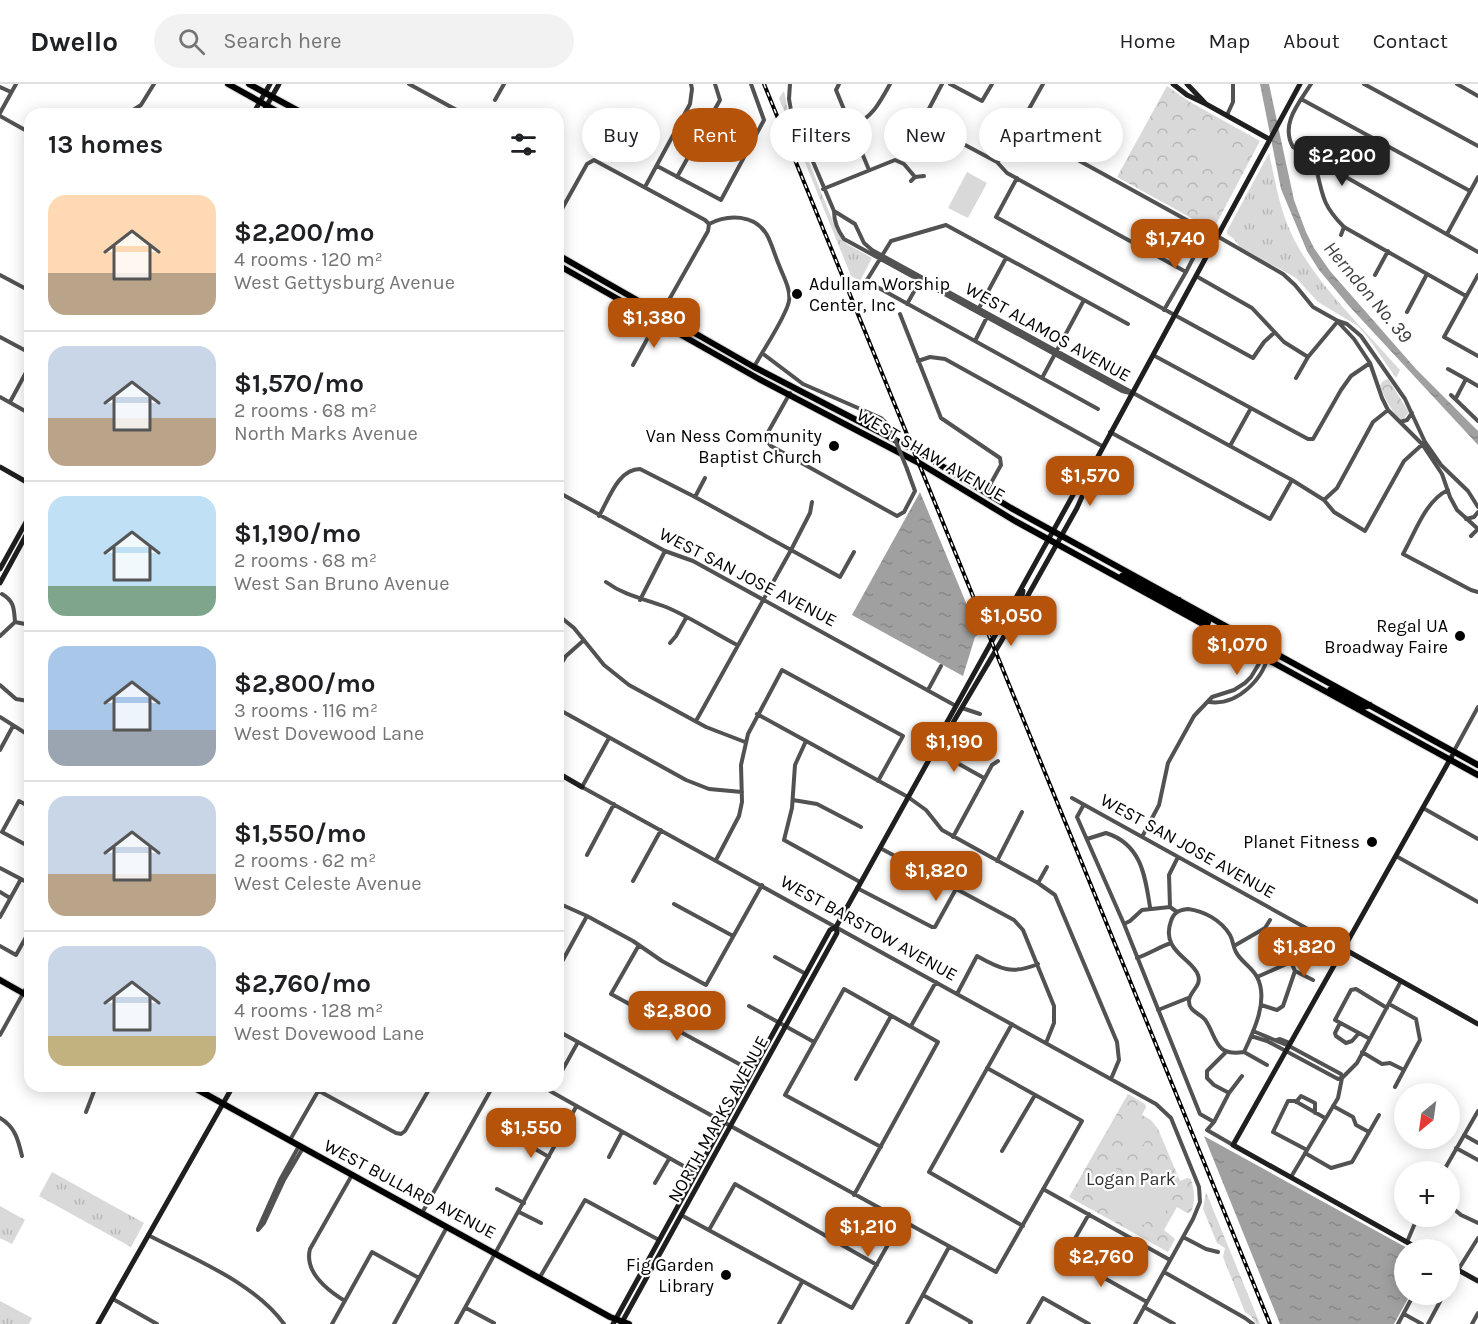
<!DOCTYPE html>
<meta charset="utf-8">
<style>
:root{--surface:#fff;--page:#f2f2f2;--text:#202124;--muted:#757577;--line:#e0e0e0;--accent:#b45309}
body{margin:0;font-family:Karla,sans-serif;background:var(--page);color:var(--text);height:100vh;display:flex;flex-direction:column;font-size:22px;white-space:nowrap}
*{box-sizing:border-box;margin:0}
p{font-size:20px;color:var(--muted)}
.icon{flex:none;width:33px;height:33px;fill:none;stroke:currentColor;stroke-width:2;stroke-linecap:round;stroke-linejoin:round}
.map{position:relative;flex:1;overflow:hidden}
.details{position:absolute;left:24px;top:24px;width:540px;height:984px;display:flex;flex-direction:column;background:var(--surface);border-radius:18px;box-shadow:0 3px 15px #0003}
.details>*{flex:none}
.banner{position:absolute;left:582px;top:24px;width:570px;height:54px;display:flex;gap:12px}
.needle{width:39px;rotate:209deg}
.controls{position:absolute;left:1394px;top:999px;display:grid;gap:12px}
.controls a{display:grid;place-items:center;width:66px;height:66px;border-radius:50%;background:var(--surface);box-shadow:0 3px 15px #0003;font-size:30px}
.price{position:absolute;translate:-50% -51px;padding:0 14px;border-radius:12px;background:var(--accent);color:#fff;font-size:20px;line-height:39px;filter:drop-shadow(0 2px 3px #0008)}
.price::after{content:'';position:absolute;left:50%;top:36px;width:18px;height:14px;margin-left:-9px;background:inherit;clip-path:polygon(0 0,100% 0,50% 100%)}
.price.current{background:#222;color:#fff}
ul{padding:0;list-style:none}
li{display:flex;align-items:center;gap:18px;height:150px;padding:0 24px}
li+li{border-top:2px solid var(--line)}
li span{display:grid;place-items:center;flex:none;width:168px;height:120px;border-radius:18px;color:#555}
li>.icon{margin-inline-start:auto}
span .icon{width:72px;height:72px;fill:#fffc;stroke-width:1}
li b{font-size:26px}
h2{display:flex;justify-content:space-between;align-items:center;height:72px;padding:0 24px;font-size:26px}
.tag{padding:0 21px;border-radius:27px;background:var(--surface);box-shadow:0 3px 15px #0003;font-size:21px;line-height:54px}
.tag.current{background:var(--accent);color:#fff}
header{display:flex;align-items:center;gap:36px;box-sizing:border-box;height:84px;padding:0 30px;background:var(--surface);border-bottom:2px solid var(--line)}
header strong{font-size:28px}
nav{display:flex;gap:33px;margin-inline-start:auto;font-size:21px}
.search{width:420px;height:54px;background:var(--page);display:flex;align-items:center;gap:15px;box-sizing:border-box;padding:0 21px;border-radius:33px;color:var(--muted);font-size:22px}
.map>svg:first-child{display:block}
.grass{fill:url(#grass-tufts)}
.forest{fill:url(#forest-crowns)}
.garden{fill:#d9d9d9}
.water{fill:url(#water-ripples)}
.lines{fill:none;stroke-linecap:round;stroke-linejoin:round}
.primary-casing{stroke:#dbdbdb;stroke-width:8}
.street{stroke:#525252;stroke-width:4}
.secondary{stroke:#1f1f1f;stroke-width:5}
.primary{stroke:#000;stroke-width:6}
.rail-casing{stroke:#000;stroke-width:4}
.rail{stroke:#fff;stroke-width:1.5;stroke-dasharray:4.5;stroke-linecap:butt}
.street-bridge{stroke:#525252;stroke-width:4}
.poi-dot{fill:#000;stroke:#fff;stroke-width:2}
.labels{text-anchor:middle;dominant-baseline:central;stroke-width:4.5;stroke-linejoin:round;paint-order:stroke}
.poi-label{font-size:18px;fill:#000;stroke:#fff;text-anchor:end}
.street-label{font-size:18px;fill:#000;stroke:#fff}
.park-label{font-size:18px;fill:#303030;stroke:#fff}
.water-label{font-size:20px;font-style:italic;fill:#414141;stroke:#fff}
</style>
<header>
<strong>Dwello</strong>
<div class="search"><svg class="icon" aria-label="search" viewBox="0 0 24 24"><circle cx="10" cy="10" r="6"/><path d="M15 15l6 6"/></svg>Search here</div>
<nav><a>Home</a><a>Map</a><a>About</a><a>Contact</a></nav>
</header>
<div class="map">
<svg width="1478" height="1240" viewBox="0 0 1478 1240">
<defs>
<pattern id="grass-tufts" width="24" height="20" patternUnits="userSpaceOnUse" patternTransform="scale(1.5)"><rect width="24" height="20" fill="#d9d9d9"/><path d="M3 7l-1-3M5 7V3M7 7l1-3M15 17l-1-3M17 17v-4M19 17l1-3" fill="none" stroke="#b8b8b8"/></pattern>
<pattern id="forest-crowns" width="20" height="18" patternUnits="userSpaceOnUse" patternTransform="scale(1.5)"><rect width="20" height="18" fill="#d9d9d9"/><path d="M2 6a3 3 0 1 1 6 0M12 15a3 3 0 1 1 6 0" fill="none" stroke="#b8b8b8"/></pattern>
<pattern id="water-ripples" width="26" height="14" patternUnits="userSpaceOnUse" patternTransform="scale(1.5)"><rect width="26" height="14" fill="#a0a0a0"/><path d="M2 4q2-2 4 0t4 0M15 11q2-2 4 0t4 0" fill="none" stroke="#888"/></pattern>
</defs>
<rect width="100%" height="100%" fill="#fff"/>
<!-- grass -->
<path class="grass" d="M784,7L788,26L838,150L847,160L872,174L860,197L851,192L779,14Z
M1269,69C1275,96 1279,123 1291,149C1313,197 1365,246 1400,286L1396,294L1369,255L1358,242L1318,218L1296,194L1240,163L1233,154L1227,150V147Z
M52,1088L144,1139L131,1163L39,1112Z
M0,1122L25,1136L12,1160L0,1154Z
M0,1217L32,1234L29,1240H0Z"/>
<!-- forest -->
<path class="forest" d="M1167,2L1190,18L1260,57L1213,146L1117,93Z
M1388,295L1409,328L1403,336L1399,335C1390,324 1384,314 1380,301L1383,297Z
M1128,1010L1145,1020L1146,1023L1142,1031L1151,1036L1158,1045L1180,1097L1187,1094L1191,1095C1194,1107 1196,1116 1191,1128L1187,1129L1177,1123L1164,1146L1175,1155L1168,1168L1069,1113Z
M1206,1108L1260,1240H1256L1251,1232L1245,1228L1223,1173L1225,1164L1217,1159L1203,1125Z"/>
<!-- garden -->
<path class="garden" d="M1198,43L1229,60L1233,73L1223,81L1191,63L1194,55L1192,53Z
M967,88L987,99L968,134L948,124Z
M1132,1036L1150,1044L1151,1046L1143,1061H1140L1133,1056L1125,1054L1124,1051Z
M1110,1081L1142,1099L1146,1094L1170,1108L1172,1115L1159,1140L1149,1134L1144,1141L1092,1112Z"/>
<!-- water -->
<path class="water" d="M1260,0H1269L1294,116L1306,148L1314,164L1330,187L1416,285L1478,347V361L1349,222L1319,186L1307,167L1281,105Z
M920,408L979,550L975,553L963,592L852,531Z
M1204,1052L1409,1165L1404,1166V1210L1410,1211L1394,1240H1280Z"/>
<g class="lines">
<!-- primary casing -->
<g class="primary-casing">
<path id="primary" d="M228,0L282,30
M249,0L304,30
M558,171L754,283L922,370L1011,424L1478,681
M558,181L759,295L921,380L1015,437L1478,691
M1122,492L1172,518L1179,516
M1172,523L1179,522L1208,538
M1330,606L1363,623L1370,621
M0,896L30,913
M191,1002L610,1233L629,1240"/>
</g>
<!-- street -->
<path class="street" d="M409,0L464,30
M790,0L789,15L791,26L834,127C834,137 838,147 844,155L1122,307L1130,309
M839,0L836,6L869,86
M942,0L922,38L997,78L1007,89L1186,188
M950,0L982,17L992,0
M1311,0C1299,19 1280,40 1293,63L1478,168
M1364,0L1478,62
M1457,0L1478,12
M0,3L11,8
M1301,15L1470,107
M495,16L504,0
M0,29L16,0
M127,30L141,21L154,0
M1227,31L1233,18V0
M0,32L25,46
M852,43C873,32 879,20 890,0
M1018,43L1203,145L1206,149L1186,188L1164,226
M997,78L1002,73L1043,0
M1322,79L1317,88C1323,115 1325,124 1344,143L1466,212
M657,82L721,116L764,36L751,0
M677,93L720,16L715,0
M1017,94L996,133L1253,274L1264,258L1274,249
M911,97L915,93L924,92
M645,103L690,20L692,5L691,0
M823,105L895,76L904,80L915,93
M834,127L855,140L864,159L872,166L1292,396L1324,416L1334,428L1365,447L1404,377L1425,358
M558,132L587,80L594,76L705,136L709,140
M709,140C728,130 755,130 767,151C772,160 775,172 779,181C783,192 791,205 789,217C786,233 763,266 754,283
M1447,150L1478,93
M1341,151L1344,143
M1217,152L1283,190L1295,201L1313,223L1338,237L1347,240L1361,252L1405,315L1425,358L1441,381L1468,407L1478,423
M0,191L30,207
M1375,191L1388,167
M1478,191L1444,253L1478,272
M1196,192L1252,224L1284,258L1308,273
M907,220L920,197
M978,226L1006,174
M1407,228L1427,190
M661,230L708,147L709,140
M900,230L941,334L1000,374L1001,381L986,408
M1338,238L1354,255L1370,279L1382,314L1388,326L1422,360L1442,390L1450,413L1457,426L1478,445
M0,253L30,269
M975,257L987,233
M762,269L803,300L881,334L890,343
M1153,271L1308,355H1313L1341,306L1351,292L1370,279
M918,277L930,273L945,275L1102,362
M633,281L657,237
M1448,285L1466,295
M1042,294L1084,216
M1296,294L1308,273L1338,237
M790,309L767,350V357L771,362L897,432L904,428L915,407L907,385
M1451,311L1478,337
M0,313L25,327
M1456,314L1466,295L1478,302
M10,318L30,281
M1098,325L868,198L867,196L891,157L946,141L1128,240
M1400,338L1407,336L1412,329
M1110,348L1270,435L1292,396
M1230,362L1251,324
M1448,406C1425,417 1415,449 1403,470L1471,506L1478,508
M558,408L665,467L693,477L956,622
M695,413L705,394
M1324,416L1337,404L1373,338L1388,326
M599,432C609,415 618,385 640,385L695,413L840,493L854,468
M1466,435L1474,433L1478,428
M1471,452L1478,445
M606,498C625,512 645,515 666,523C690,533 714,549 737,561
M2,510C14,517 14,524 15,538
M640,516L665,467
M558,531L574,544L604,581L629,601L706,643L745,658
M0,552L15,538L30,541
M670,559L676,552L686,534
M558,585L566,572L584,556
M0,601L16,615L28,617L30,615
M928,606L941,582
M1209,618C1238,622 1265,594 1269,567
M962,624L980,630
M558,625L686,696L709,705L742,708
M757,630L908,713L926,726L942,746L1038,799L1055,811L1117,958L1119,976L1111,995
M0,633L30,652
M696,637L791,466L810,429L812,418
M609,654L582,703L1156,1020L1171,1034L1199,1103L1200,1118L1193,1135L1135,1240
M806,657L795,681L792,724L784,756L860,798
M0,666L13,642
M934,666L984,694
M1454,667L1478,623
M558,704L564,692
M1072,714L1344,865
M793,716L817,720L861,743
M1083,722L1077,733L1124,840L1200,1030L1214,1038L1229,1009L1214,1001L1207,994V987L1226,968
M30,723L19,717L2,748L30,763
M1423,724L1478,755
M953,753L992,681L998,677
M1142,753L1159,721L1168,679L1194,632L1212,613L1234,606L1245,599L1251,593L1263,573L1269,567
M1087,755L1106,749C1141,760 1145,791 1150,823
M880,764L1014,836L1023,846L1054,922V939L1046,959
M587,771L614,720
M1396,772L1478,818
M716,776L739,732L742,718L741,681L748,650L782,586L903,652L878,697
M997,777L1022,728
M0,784L21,795
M633,797L661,746
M1038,799L1047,783
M857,804L932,843H935L956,805
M0,808L10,814
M558,819L587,832L633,857L662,877L706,901L762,801
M674,820L733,852
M1188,825C1204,827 1221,836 1230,851C1233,856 1233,863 1236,868C1241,878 1252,883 1257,893C1269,915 1254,947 1244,968C1215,973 1217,954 1206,937C1201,929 1188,928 1189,916C1190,907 1202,902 1198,891C1193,875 1160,867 1171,837C1174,828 1179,826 1188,825Z
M1177,828L1170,823L1169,791L1178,773
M0,833L21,795L30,800
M1124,840L1130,837L1142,826L1170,823
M639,861L611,910L752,987
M0,862L16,871L30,846
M1234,862L1265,844L1270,836
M775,873L806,890
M1137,874C1149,870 1159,863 1171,859
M1291,878L1297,876L1307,862
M558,885L587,832
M1295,887L1313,896
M1257,893L1291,878L1295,887L1283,922L1277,926L1261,921
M957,910L977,872C1000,885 1012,891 1038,880
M1389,920L1416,935L1420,956L1395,1003
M749,922L814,958
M1158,926L1188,914
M1340,939L1335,949L1336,952L1346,959L1352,957L1359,949
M1012,940L929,1088L1023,1142
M911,942L936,898
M558,947L996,1188L1082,1037L987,984
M0,951L30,897
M1251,952L1267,957L1338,995L1342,994L1341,990L1289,962L1253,947
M1370,955L1335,936L1351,906L1356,905L1387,924
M1277,956L1280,955L1290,959
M1244,968L1267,981
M1362,968L1382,980L1390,979L1404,986
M558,994L578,958
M856,995L891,932
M553,1002L550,1007L696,1089
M319,1007L396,1049L401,1050L405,1047L431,1002
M1229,1009L1242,992
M1296,1018L1301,1012L1315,1019V1029
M1333,1022L1353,1033L1356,1041L1369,1048
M86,1028L96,1002
M0,1034C15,1043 18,1055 22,1072
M1214,1038L1207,1046L1233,1061
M1464,1051L1478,1059
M290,1056L321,1002
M523,1058L549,1073
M1456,1064L1478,1076
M1307,1066L1273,1048L1288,1017H1295L1325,1034
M1002,1067L1035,1011
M1305,1069L1331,1084L1352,1078L1379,1031
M609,1073L622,1048
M1443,1088L1478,1027
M1291,1093L1338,1014L1342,994L1357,979L1401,897
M655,1099L669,1075
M497,1105L524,1119
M1043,1105L1170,1176
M854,1111L938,958L844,905L785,1011L881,1063
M1449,1121L1461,1131L1478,1139
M519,1128L541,1139
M422,1129L493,1002
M1089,1130L1065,1172L1147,1218
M681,1131L852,1224L902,1136
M258,1145L280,1096L299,1062
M258,1146L264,1139L284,1096L303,1064
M709,1146L735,1100L877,1181
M148,1151C192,1174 255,1199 284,1240
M1183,1153L1206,1165L1218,1168
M1407,1158L1418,1132
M1458,1186L1478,1154
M1164,1188L1245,1234L1253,1240
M540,1193L585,1116L659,1156
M923,1211L971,1238L970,1240
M113,1215L157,1240
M345,1217C327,1206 304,1188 310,1165L352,1091
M1144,1223L1174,1240
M466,1224L494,1239
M1404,1230L1422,1240
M332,1240L372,1168L419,1194
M394,1240L447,1143
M456,1240L576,1023
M779,1240L802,1198
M907,1240L949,1163
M1028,1240L1043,1214L1089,1240
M1398,1240L1414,1210
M1428,1240L1443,1212
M1472,1240L1478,1229"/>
<!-- secondary -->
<path class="secondary" d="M1173,0L1187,11L1206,20L1269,55
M1187,0L1206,20
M253,30L270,0
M262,30L279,0
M0,383L30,400
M0,485L30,431
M0,499L30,444
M1008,542L1022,512L1023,507
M945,647L951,642L1022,522L1077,424L1089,397L1088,391
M558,689L582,703
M1344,865L1478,940
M1421,1166L1233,1061L1452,672
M1449,1181L1478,1197
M98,1240L233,1002
M613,1240L830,846L836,843L945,647L946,640L1083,393L1088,391L1300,0
M621,1240L837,849L836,843"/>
<!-- primary -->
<use href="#primary" class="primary"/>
<!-- rail casing -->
<g class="rail-casing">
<path id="rail" d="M764,0L1270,1240"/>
</g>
<!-- rail -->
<use href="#rail" class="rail"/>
<!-- street-bridge -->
<path class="street-bridge" d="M890,343L907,385"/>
</g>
<!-- markers -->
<g class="poi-dot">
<circle cx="797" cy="210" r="6"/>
<circle cx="834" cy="362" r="6"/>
<circle cx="1460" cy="552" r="6"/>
<circle cx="1372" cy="758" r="6"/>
<circle cx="726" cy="1191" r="6"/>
</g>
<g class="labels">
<!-- poi labels -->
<g class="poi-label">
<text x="809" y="200" text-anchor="start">Adullam Worship<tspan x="809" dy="21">Center, Inc</tspan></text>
<text x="822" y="352">Van Ness Community<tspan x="822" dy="21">Baptist Church</tspan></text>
<text x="1448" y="542">Regal UA<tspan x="1448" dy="21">Broadway Faire</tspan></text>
<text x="1360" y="758">Planet Fitness</text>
<text x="714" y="1181">Fig Garden<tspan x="714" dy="21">Library</tspan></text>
</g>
<!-- street labels -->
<g class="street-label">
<text transform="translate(1048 248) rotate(29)">WEST ALAMOS AVENUE</text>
<text transform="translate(931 371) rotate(30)">WEST SHAW AVENUE</text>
<text transform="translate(748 493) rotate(27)">WEST SAN JOSE AVENUE</text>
<text transform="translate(1188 762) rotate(29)">WEST SAN JOSE AVENUE</text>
<text transform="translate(869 844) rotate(29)">WEST BARSTOW AVENUE</text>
<text transform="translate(718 1035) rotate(-61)">NORTH MARKS AVENUE</text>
<text transform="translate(410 1105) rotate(28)">WEST BULLARD AVENUE</text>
</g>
<!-- park labels -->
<g class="park-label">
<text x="1131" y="1095">Logan Park</text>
</g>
<!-- water labels -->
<g class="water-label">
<text transform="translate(1368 208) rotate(50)">Herndon No. 39</text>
</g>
</g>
</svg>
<div class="controls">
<a><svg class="needle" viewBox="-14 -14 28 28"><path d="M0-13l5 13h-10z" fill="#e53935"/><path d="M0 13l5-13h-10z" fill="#757577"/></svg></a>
<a>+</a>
<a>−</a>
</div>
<b class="price current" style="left:1342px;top:103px">$2,200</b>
<b class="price" style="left:1175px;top:186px">$1,740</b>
<b class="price" style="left:654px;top:265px">$1,380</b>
<b class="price" style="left:1090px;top:423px">$1,570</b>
<b class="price" style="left:1011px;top:563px">$1,050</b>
<b class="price" style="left:1237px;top:592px">$1,070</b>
<b class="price" style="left:954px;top:689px">$1,190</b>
<b class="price" style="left:936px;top:818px">$1,820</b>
<b class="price" style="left:1304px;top:894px">$1,820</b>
<b class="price" style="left:677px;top:958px">$2,800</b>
<b class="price" style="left:531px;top:1075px">$1,550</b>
<b class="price" style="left:868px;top:1174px">$1,210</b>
<b class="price" style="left:1101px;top:1204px">$2,760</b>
<div class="banner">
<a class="tag">Buy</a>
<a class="tag current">Rent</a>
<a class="tag">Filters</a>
<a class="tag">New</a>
<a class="tag">Apartment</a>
</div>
<section class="details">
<h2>13 homes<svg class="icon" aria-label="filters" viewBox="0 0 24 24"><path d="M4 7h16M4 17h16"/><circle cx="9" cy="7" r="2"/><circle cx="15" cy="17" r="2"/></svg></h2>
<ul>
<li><span style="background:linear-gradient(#ffd9b3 65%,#b9a48a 0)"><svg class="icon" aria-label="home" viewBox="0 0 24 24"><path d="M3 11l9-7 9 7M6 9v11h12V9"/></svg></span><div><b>$2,200/mo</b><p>4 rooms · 120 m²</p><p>West Gettysburg Avenue</p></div></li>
<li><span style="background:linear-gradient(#c9d6e8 60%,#b9a48a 0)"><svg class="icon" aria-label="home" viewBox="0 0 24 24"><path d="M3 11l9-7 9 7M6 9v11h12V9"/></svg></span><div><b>$1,570/mo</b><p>2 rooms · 68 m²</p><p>North Marks Avenue</p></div></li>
<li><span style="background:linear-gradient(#bfe0f5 75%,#7fa58c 0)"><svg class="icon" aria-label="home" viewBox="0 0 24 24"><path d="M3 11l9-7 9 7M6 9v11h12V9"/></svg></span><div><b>$1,190/mo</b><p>2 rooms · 68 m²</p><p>West San Bruno Avenue</p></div></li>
<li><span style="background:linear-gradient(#a9c7e8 70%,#9aa5b1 0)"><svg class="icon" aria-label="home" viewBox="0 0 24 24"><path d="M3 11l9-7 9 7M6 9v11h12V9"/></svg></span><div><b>$2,800/mo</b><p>3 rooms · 116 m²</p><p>West Dovewood Lane</p></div></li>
<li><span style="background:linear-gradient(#c9d6e8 65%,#b9a48a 0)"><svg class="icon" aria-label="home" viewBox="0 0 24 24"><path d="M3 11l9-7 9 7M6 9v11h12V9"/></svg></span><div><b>$1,550/mo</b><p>2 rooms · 62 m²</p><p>West Celeste Avenue</p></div></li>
<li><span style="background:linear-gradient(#c9d6e8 75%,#c2b280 0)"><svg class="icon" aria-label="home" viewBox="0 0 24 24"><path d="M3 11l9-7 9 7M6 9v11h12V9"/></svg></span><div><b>$2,760/mo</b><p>4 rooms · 128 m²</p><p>West Dovewood Lane</p></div></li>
</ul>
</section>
</div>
